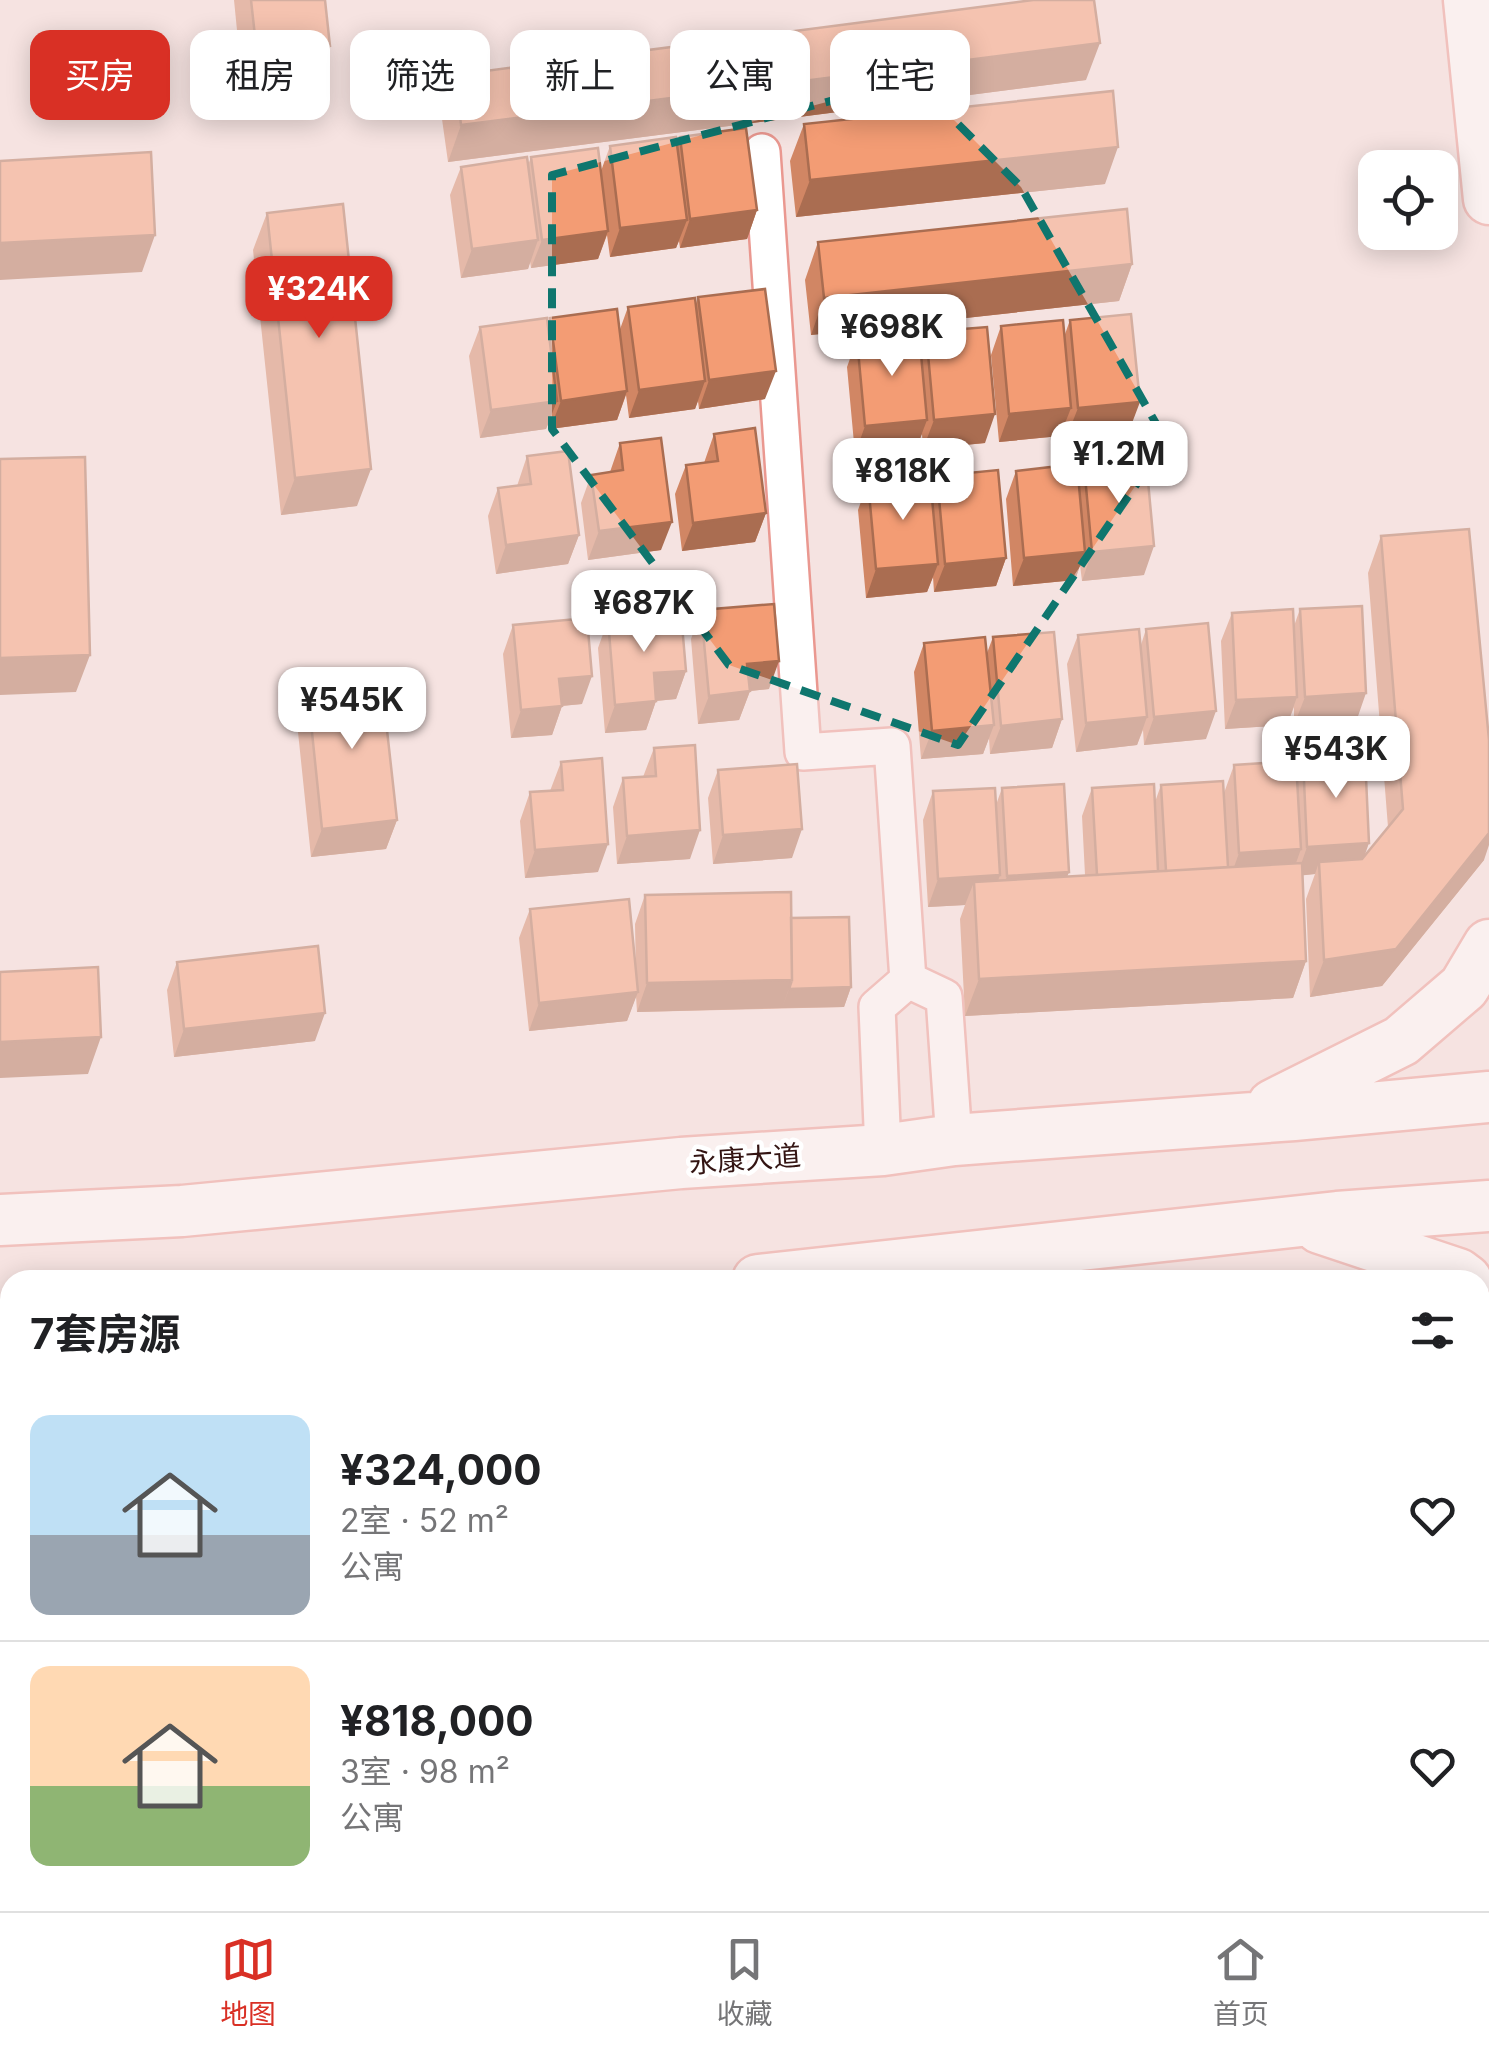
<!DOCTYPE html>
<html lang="zh">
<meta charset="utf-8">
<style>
:root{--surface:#fff;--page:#f2f2f2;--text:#202124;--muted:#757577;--line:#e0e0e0;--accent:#d93025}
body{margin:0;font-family:Inter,"Noto Sans SC",sans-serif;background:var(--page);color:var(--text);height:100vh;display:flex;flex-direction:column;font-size:38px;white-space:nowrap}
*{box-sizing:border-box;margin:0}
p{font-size:32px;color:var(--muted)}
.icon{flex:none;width:55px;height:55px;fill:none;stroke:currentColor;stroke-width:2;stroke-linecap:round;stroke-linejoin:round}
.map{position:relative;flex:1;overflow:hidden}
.drawer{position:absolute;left:0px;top:1270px;width:1490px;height:642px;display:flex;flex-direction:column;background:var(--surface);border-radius:30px 30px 0 0;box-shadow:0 5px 25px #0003}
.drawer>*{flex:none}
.guide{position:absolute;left:30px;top:30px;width:1430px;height:90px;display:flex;gap:20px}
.buttons{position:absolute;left:1358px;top:150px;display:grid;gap:20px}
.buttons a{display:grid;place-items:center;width:100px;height:100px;border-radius:20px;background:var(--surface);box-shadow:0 5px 25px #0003;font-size:50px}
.price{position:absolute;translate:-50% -85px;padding:0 22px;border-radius:20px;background:#fff;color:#222;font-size:32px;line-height:65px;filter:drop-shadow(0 2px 5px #0008)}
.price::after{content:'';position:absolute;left:50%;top:60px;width:30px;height:22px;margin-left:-15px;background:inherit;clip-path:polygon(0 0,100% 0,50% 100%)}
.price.active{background:var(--accent);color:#fff}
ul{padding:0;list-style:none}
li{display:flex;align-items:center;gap:30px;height:250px;padding:0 30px}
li+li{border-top:2px solid var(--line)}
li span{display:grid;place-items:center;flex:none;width:280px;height:200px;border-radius:20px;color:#555}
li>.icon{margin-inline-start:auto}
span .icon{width:120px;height:120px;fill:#fffc;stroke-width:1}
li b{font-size:42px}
h2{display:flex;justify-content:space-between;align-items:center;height:120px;padding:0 30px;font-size:42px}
.chip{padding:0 35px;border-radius:20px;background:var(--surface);box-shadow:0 5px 25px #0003;font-size:35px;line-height:90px}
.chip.active{background:var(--accent);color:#fff}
.tabs{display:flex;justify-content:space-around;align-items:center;height:140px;border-top:2px solid var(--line);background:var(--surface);font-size:28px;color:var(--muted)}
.tabs a{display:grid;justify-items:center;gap:5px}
.tabs .active{color:var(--accent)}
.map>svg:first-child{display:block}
.park{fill:url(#park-tufts)}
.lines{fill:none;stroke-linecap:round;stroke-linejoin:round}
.street-casing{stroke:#ea9890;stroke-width:40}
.secondary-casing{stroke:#ea9890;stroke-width:55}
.path{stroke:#b8a2a0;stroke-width:6;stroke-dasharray:5 8;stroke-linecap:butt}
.street{stroke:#fff;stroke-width:35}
.secondary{stroke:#fff;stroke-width:50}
.wall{fill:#d18664}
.shaded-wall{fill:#aa6d51}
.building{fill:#f39c74;stroke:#aa6d51;stroke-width:2.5}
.marked{fill:none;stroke:#0f766e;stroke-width:8;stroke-dasharray:20 12;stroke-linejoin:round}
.labels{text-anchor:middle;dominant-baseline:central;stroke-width:9;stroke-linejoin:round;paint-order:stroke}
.street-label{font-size:28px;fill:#331412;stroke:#fff}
</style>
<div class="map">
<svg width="1489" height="1911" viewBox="0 0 1489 1911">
<defs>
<pattern id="park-tufts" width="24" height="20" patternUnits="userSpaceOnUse" patternTransform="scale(2.5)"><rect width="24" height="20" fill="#dfaae1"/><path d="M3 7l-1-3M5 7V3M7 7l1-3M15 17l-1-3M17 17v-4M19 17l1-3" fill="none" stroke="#c091c0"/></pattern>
</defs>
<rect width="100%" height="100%" fill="#f5e3e1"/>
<!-- park -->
<path class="park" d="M0,1438H10V1902H556L557,1911H0Z"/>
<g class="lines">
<!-- street casing -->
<g class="street-casing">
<path id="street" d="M762,152L803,752L892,746L908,980L944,997L954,1140
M883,1150L877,1007L908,980"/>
</g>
<!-- secondary casing -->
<g class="secondary-casing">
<path id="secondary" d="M1469,0L1489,199
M1273,1105L1401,1041L1464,987L1489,945
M0,1220L182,1211L681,1163L883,1150L954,1140L1294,1115L1489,1097
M1320,1228L1458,1274L1466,1280
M758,1280L1337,1217L1489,1206
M0,1341L10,1340"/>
</g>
<!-- path -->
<path class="path" d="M0,1625L10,1623
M436,1902L439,1911"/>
<!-- street -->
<use href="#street" class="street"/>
<!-- secondary -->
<use href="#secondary" class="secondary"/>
</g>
<!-- wall -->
<path class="wall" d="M234,0H325L330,46L316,83L243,91Z
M455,75L1086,80L448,162L441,112Z
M804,124L1105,184L796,217L790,161Z
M680,137L757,210L747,239L680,248L679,241L676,248L610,257L607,235L598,259L531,268L530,261L528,269L461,278L450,195L461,167L528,165L531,157L601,171L610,146L677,144Z
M267,213L357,506L281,515L253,250Z
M818,242L1132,264L1119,301L811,335L805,280Z
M698,297L765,399L699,409L698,401L695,409L629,418L626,395L617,420L550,429L549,422L546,429L480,438L469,356L480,327L547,325L550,318L619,332L628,307L696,305Z
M1070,320L1129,431L1067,436L1066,421L1060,436L999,442L991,355L1001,326L1064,337Z
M926,332L985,443L923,449L922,434L916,449L855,454L847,367L857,339L920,349Z
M714,434L766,513L755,542L682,551L675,494L686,465L704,463Z
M620,443L661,550L588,560L581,503L591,475L610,472Z
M527,456L579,535L568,564L496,574L488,516L498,488L517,486Z
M1084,465L1144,575L1082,581L1080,565L1075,580L1013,586L1006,499L1016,471L1079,480Z
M937,476L1006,558L996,586L934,592L933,577L927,592L866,598L858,510L868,482L931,492Z
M1381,536L1484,860L1382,986L1310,997L1306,899L1315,874L1302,875L1306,961L1293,998L965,1016L960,919L965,905L928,907L923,820L933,791L996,805L1002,788L1069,872L1067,876L1085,875L1082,816L1092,788L1155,802L1161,785L1224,793L1234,765L1297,776L1303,759L1364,857L1388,827L1368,573Z
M1300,609L1356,722L1294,725V707L1287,725L1225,729L1221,641L1232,613L1294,626Z
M701,610L769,689L750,691L739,720L698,724L691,639Z
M608,620L686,671L676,699L656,701L646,730L605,733L598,648Z
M513,625L582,704L562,706L552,735L511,738L503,654Z
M1146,629L1206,739L1144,745L1143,730L1137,745L1076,752L1067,664L1078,635L1141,645Z
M993,637L1062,719L1052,748L990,754L989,738L983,754L921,759L914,672L924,643L987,653Z
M307,684L397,820L386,849L311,857L296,713Z
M654,748L690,859L617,864L613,807L623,778L643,777Z
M561,762L598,872L525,878L520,821L530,792L550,791Z
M718,770L792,858L713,864L708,798Z
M645,895L791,918L851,987L844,1007L637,1012L636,996L627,1021L529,1031L519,938L530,909L636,975L635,924Z
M177,962L315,1041L174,1057L167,990Z
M613,1902H1245L1246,1911H1162V1910L1152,1911H614Z
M1328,1902H1414L1415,1911H1329Z"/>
<!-- shaded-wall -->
<path class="shaded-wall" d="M1100,43L1086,80L448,162L461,125Z
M330,46L316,83L243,91L257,54Z
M1118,147L1105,184L796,217L810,180Z
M757,210L747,239L680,248L690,219Z
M687,220L676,248L610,257L620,228Z
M608,231L598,259L531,268L542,240Z
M155,235L142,272L0,280V243Z
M538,240L528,269L461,278L472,249Z
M1132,264L1119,301L811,335L824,298Z
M776,371L765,399L699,409L709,380Z
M705,381L695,409L629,418L639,390Z
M627,391L617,420L550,429L561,401Z
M557,401L546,429L480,438L491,410Z
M1140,402L1129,431L1067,436L1078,408Z
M1071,408L1060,436L999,442L1009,414Z
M995,414L985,443L923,449L934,420Z
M927,420L916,449L855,454L865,426Z
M371,469L357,506L281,515L295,478Z
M766,513L755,542L682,551L693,523Z
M672,522L661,550L588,560L599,531Z
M579,535L568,564L496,574L506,545Z
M1154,546L1144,575L1082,581L1092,552Z
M1085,552L1075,580L1013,586L1024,558Z
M1006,558L996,586L934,592L945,564Z
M938,564L927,592L866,598L876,569Z
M90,655L76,692L0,695V658Z
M779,661L769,689L750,691L739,720L698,724L709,696L747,664Z
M686,671L676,699L644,702L654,673Z
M592,676L582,704L549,707L559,679Z
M1366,693L1356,722L1294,725L1305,697Z
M1297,697L1287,725L1225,729L1236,700Z
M656,701L646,730L605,733L615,705Z
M562,706L552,735L511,738L521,710Z
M1216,711L1206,739L1144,745L1154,717Z
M1147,717L1137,745L1076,752L1086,723Z
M1062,719L1052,748L990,754L1001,726Z
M994,725L983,754L921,759L932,731Z
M397,820L386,849L311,857L322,829Z
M802,829L792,858L713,864L723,835Z
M700,830L690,859L617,864L627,836Z
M1489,833V845L1484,860L1382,986L1310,997L1324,960Z
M1369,843L1359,872L1319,862L1315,874L1297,876L1307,847Z
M608,844L598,872L525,878L535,850Z
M1301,849L1291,877L1229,881L1239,853Z
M1069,872L1058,901L997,904L1007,876Z
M1000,875L990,904L974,882L965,905L928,907L938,879Z
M1306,961L1293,998L965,1016L979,979Z
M792,980L782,1008L637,1012L647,983Z
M851,987L844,1007L782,1008L789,989Z
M638,992L627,1021L529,1031L539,1003Z
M325,1013L315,1041L174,1057L184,1029Z
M101,1037L88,1074L0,1078V1042Z
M938,1902H1009L1006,1911H887L888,1909Z
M1073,1902H1165L1162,1910L1152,1911H1070Z
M820,1905L818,1911H769Z"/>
<!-- building -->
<path class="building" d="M251,0H325L330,46L257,54Z
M1033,0H1094L1100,43L461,125L455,75Z
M1113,91L1118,147L810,180L804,124Z
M746,128L757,210L690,219L680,137Z
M676,137L687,220L620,228L610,146Z
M598,148L608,231L542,240L531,157Z
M151,152L155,235L0,243V161Z
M527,157L538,240L472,249L461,167Z
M343,204L371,469L295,478L267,213Z
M1127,209L1132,264L824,298L818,242Z
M765,289L776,371L709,380L698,297Z
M695,298L705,381L639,390L628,307Z
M617,309L627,391L561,401L550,318Z
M1131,314L1140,402L1078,408L1070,320Z
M547,318L557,401L491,410L480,327Z
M1063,320L1071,408L1009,414L1001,326Z
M987,327L995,414L934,420L926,332Z
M919,332L927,420L865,426L857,339Z
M755,428L766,513L693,523L686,465L718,461L714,434Z
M661,438L672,522L599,531L591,475L623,470L620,443Z
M568,451L579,535L506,545L498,488L531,484L527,456Z
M85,457L90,655L0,658V459Z
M1146,459L1154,546L1092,552L1084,465Z
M1077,464L1085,552L1024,558L1016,471Z
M998,470L1006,558L945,564L937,476Z
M930,476L938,564L876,569L868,482Z
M1469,529L1489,740V833L1396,949L1324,960L1319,862L1362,859L1403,809L1381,536Z
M774,604L779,661L747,664L750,691L709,696L701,610Z
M1362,606L1366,693L1305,697L1300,609Z
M1293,609L1297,697L1236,700L1232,613Z
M681,613L686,671L654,673L656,701L615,705L608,620Z
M587,618L592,676L559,679L562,706L521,710L513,625Z
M1208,623L1216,711L1154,717L1146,629Z
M1139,629L1147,717L1086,723L1078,635Z
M1054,632L1062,719L1001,726L993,637Z
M985,637L994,725L932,731L924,643Z
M381,676L397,820L322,829L307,684Z
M695,745L700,830L627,836L623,778L656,776L654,748Z
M1365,756L1369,843L1307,847L1303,759Z
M602,758L608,844L535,850L530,792L563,790L561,762Z
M1296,761L1301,849L1239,853L1234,765Z
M797,764L802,829L723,835L718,770Z
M1223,781L1228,867L1166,871L1161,785Z
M1064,784L1069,872L1007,876L1002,788Z
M1154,784L1158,871L1097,875L1092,788Z
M995,788L1000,875L938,879L933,791Z
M1302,863L1306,961L979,979L974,882Z
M791,892L792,980L647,983L645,895Z
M629,899L638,992L539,1003L530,909Z
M849,917L851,987L789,989L792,980L791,918Z
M318,946L325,1013L184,1029L177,962Z
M98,967L101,1037L0,1042V972Z
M631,1902H938L888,1909V1911H821L820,1905L769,1911H632Z
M1014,1902H1082L1083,1911H1015Z
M1179,1902H1245L1246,1911H1180Z
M1346,1902H1414L1415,1911H1347Z"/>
<!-- marked area -->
<path d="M0 0H1489V1911H0ZM913,79L1021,187L1166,441L958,745L729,665L552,429V175Z" fill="#f5e3e1" fill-opacity=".55" fill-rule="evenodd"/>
<path class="marked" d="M913,79L1021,187L1166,441L958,745L729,665L552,429V175Z"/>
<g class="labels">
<!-- street labels -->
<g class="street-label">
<text transform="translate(745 1159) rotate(-4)">永康大道</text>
</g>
</g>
</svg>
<div class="buttons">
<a><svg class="icon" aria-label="locate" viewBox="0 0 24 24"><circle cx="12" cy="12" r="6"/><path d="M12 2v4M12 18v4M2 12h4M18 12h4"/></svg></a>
</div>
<b class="price active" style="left:319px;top:341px">¥324K</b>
<b class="price" style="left:892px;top:379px">¥698K</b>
<b class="price" style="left:1119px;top:506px">¥1.2M</b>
<b class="price" style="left:903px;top:523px">¥818K</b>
<b class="price" style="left:644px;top:655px">¥687K</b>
<b class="price" style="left:352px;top:752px">¥545K</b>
<b class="price" style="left:1336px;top:801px">¥543K</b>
<div class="guide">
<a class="chip active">买房</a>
<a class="chip">租房</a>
<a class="chip">筛选</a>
<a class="chip">新上</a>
<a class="chip">公寓</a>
<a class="chip">住宅</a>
</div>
<section class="drawer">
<h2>7套房源<svg class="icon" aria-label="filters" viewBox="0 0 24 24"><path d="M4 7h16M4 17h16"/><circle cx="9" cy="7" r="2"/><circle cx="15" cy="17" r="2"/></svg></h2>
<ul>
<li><span style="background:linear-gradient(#bfe0f5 60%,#9aa5b1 0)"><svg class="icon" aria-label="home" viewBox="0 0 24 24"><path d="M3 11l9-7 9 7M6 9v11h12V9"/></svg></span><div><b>¥324,000</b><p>2室 · 52 m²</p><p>公寓</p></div><svg class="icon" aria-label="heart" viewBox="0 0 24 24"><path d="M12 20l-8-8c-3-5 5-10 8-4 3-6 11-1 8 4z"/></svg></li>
<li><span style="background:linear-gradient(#ffd9b3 60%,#8fb573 0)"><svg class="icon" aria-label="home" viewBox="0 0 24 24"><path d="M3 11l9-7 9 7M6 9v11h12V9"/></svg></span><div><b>¥818,000</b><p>3室 · 98 m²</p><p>公寓</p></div><svg class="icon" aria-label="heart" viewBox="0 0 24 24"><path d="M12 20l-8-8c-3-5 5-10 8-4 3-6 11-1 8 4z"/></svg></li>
</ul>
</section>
</div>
<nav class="tabs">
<a class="active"><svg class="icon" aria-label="map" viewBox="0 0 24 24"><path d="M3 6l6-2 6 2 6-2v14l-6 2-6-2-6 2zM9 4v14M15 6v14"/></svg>地图</a>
<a><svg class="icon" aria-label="saved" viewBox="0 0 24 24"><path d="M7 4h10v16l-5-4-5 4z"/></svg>收藏</a>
<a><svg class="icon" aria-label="home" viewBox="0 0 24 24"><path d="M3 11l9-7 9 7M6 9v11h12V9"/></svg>首页</a>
</nav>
